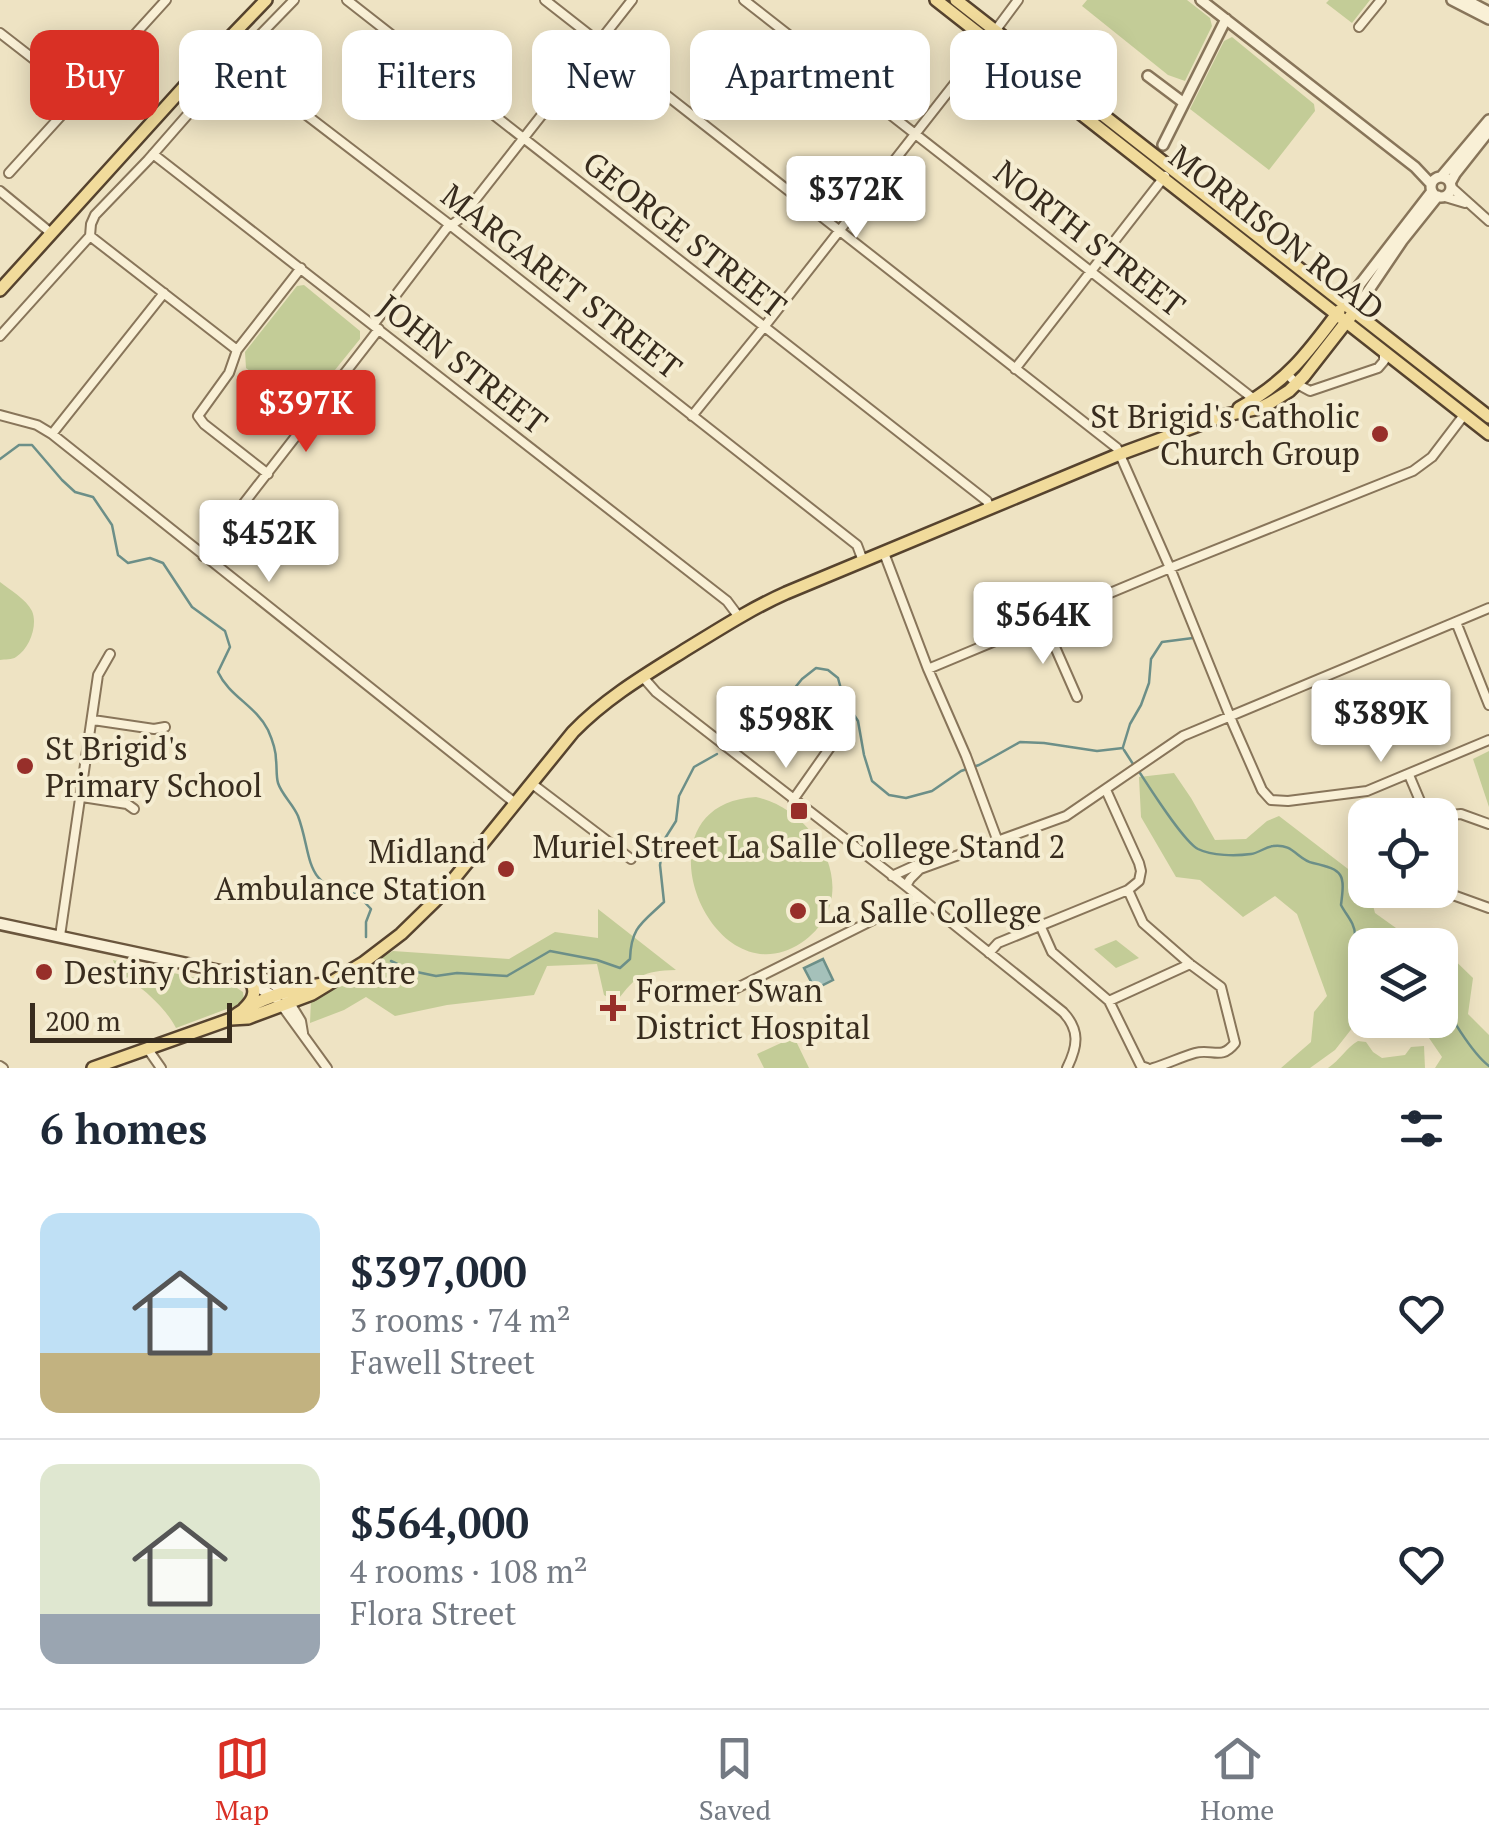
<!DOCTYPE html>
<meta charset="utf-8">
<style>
:root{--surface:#fff;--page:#f2f2f3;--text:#1f2937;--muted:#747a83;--line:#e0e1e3;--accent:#d93025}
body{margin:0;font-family:"PT Serif",serif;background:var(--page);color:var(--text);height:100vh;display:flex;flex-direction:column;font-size:38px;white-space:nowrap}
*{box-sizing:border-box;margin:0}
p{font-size:32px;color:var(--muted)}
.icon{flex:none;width:55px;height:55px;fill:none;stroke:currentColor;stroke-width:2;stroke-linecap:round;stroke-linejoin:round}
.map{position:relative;height:1068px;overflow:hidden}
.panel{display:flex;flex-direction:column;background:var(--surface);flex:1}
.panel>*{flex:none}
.hud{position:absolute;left:30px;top:30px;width:1430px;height:90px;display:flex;gap:20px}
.controls{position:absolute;left:1348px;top:798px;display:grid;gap:20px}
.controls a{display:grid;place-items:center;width:110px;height:110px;border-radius:20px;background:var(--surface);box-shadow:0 5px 25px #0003;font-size:50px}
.scale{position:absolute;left:30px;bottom:25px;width:202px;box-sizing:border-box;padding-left:10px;border:5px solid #382c1e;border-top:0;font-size:28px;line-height:35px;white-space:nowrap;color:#382c1e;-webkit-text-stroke:8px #f5edd2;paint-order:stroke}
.price{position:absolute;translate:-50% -85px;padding:0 22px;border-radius:10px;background:#fff;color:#222;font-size:32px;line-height:65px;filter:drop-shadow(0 2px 5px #0008)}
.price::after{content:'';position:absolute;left:50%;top:60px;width:30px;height:22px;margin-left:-15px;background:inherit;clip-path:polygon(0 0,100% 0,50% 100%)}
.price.current{background:var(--accent);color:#fff}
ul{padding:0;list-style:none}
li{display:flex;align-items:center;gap:30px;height:250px;padding:0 40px}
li+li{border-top:2px solid var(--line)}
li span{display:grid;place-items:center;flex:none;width:280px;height:200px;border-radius:20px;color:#555}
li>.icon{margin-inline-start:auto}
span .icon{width:120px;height:120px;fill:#fffc;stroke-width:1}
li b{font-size:42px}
h2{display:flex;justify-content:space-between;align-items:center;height:120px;padding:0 40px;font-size:42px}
.tag{padding:0 35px;border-radius:20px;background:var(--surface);box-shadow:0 5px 25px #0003;font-size:35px;line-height:90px}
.tag.current{background:var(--accent);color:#fff}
.tabs{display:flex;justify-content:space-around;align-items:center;height:140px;border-top:2px solid var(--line);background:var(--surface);font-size:28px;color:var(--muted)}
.tabs a{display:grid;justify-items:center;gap:5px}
.tabs .current{color:var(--accent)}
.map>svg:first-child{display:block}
.green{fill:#c3cc97}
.water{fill:#a5c1ba;stroke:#6c8f88;stroke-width:2.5}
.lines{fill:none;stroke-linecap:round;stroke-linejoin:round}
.stream{stroke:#6c8f88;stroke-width:2.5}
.minor-casing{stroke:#88755a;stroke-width:12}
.tertiary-casing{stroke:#88755a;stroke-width:14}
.secondary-casing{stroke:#6a563d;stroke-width:15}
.primary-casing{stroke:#56432e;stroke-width:16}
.minor{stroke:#f9f0d6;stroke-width:8}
.tertiary{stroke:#f9f0d6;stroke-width:9}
.secondary{stroke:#f9f0d6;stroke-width:10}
.primary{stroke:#f1db9b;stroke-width:11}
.poi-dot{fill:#972f2a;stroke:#f5edd2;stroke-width:4}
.labels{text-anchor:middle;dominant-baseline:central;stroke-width:8;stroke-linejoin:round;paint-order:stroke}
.street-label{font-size:32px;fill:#382c1e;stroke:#f5edd2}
.poi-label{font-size:32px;fill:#382c1e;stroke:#f5edd2;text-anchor:start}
</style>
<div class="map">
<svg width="1489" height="1068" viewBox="0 0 1489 1068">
<rect width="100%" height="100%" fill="#eee3c3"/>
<!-- green -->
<path class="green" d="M1087,0H1187L1210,18L1212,26L1185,81L1168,75L1082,6Z
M1329,0H1370L1352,23L1326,3Z
M1232,37L1314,104L1315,111L1269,170L1190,109L1224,41Z
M304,285L360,331V339L301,412L246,368L245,352L297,286Z
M0,582C10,590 26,599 32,611C38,625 30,648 16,657C12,660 5,659 0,660Z
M1489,751V807L1473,759Z
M1174,773L1191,798L1215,840L1246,839L1267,821L1279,816L1365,882V890H1369L1375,913L1410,938L1437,945H1365V1020H1440V946L1473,978L1468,1014L1489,1035V1068H1435L1442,1057L1429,1038L1357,1022L1335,1050L1310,1068H1281L1311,1042L1314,1012L1327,996L1297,914L1275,896L1243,917L1200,880L1176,877L1141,817L1139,777Z
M756,797C820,811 866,899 801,943C710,1003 630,804 756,797Z
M598,909L676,970C642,971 637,975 616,1002L604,995L597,964L547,966L534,995L447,1005L395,1016L366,997L344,1010L310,1023L311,999L393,951L509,959L555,932L598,938Z
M1116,940L1139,958L1116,968L1094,949Z
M113,960L234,986L243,992L244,1000L240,1004L176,1028C170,1016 159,1004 149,995C137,983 118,977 113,960Z
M794,1037L809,1068H764L757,1054Z
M1358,1041L1366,1042L1373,1052L1382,1058L1405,1055L1411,1047L1424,1046L1425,1068H1328C1340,1060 1346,1048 1358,1041Z"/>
<!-- water -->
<path class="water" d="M823,959L833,980L815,989L804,968Z"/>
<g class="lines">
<!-- stream -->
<path class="stream" d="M0,459L19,445H32L62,480L75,492L93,497L112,525L118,555L128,563L150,558L163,563L192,607L225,631L230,647L218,672C229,696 256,706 268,730C272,739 276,751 276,760C277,767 276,776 278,783C282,795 293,804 298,816C313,856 302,888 357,894L371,909L366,922V937
M1123,747L1130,724L1141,705L1149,683L1151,659L1162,642L1193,638
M738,750L762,741L776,723L789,695L802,679L816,668L828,670L838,678L844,700L858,721L864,755L872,781L889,795L906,798L932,791L961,771L979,765L1020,742L1044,743L1097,751L1123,748
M1124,750L1133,764
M1138,770C1150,788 1183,841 1198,849C1212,856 1236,856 1251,854C1259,853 1265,847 1273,846C1293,843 1298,860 1313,863C1344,870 1345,874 1341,905C1346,915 1355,923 1355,935C1356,958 1339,984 1365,996
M391,961L412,971L436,976L457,973L507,976L550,951L597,960L620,968L630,959C631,927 642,923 664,902L660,865L664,840L676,821L679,796L694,767L717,754
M1440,993C1446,1012 1473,1054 1489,1066"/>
<!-- minor casing -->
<g class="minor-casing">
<path id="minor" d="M347,0L987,501L990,509
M545,0L1117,448L1170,568L1233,724L1262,790L1271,800L1288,801L1367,791L1489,740
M744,0L1255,400
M1359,27L1381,0
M995,31L1018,0
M0,33L80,95
M259,36L294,0
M219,48L450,225L857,545L863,561
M153,154L727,601L739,617
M9,173L166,0
M1451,187L1489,221
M0,191L51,233
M1445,197L1465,203
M90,236L237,350
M373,325L446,229L461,218L632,0
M0,336L90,236L91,224L95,215L148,160L217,81
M1015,369L1165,176
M1288,375L1297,384L1310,391L1378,368L1384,361V351
M0,415L37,425L52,434L515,803
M692,416L764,327L988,41
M52,434L164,293
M268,474L204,424L198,416L229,373L237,350L301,268
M884,553L928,669L966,756L997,839
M203,556L379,329
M1044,622L1077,697
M1456,622L1489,705
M928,669L1170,568L1413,471L1432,457L1464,415
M642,676L656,692L906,886L1063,1012C1080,1030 1078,1046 1067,1068
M93,720L154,729L165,727
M1409,775L1426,815
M531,783L631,859
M82,797L127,804L134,809
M793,800L831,746
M1440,816L1461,814L1489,824
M892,876L914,866L926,863
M906,886L910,879L920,869L1066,816L1183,736L1489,608
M1128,890L1143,923L1190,964L1221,987L1235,1043C1221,1061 1212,1048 1195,1053C1181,1057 1167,1064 1153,1068
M1439,890L1489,908
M1040,925L1052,952L1109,1001L1141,1066L1147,1068
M60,936L98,675L110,654
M989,953L998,943L1128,890L1139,881L1141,871L1139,863L1106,790
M729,992L919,897
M1109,1001L1190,964
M290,1003L301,1021L303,1033
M282,1006L327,1068
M147,1048L161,1068
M0,1066L3,1068"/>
</g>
<!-- tertiary casing -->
<g class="tertiary-casing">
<path id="tertiary" d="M1201,0L1415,167L1431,184
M1452,0L1489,19
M1466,0L1489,12
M1148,76L1184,103
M1163,145L1226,19
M1441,177L1489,120
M1431 187a10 10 0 1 1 20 0a10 10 0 1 1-20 0Z
M1450,183L1455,174L1489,131
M1344,305L1432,191
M1354,312L1402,241L1438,196"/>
</g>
<!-- secondary casing -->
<g class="secondary-casing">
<path id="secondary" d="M0,924L239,975C257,973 275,981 286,996
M239,975L276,998"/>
</g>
<!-- primary casing -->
<g class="primary-casing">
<path id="primary" d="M936,0L1489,434
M956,0L1489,417
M0,290L212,56L266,0
M1239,408C1286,382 1307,354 1339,311
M244,1009C251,1002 257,994 252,984
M233,1017C254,1000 296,987 323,984
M93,1068L231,1019L248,1018L312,994L363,963L401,934L440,896L573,732C606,698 645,675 685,650C718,630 750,609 786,593L1120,454L1226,415L1260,408L1270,403L1289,391L1304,376L1354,312"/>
</g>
<!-- minor -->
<use href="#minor" class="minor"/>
<!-- tertiary -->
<use href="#tertiary" class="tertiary"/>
<!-- secondary -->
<use href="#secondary" class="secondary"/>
<!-- primary -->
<use href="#primary" class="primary"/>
</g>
<!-- markers -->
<g class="poi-dot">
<circle cx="1380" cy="434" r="10"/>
<circle cx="25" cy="766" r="10"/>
<rect x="789" y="801" width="20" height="20" rx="5"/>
<circle cx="506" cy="869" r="10"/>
<circle cx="798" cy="911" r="10"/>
<circle cx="44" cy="972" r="10"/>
<path d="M608 993h10v10h10v10h-10v10h-10v-10h-10v-10h10z"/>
</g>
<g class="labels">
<!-- street labels -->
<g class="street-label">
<text transform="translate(1277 232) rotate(38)">MORRISON ROAD</text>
<text transform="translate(685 234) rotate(38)">GEORGE STREET</text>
<text transform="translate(1090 238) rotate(38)">NORTH STREET</text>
<text transform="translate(562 281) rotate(38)">MARGARET STREET</text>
<text transform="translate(463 364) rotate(38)">JOHN STREET</text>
</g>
<!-- poi labels -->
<g class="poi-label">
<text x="1360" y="416" text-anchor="end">St Brigid's Catholic<tspan x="1360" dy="37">Church Group</tspan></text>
<text x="45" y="748">St Brigid's<tspan x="45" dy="37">Primary School</tspan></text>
<text x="799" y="846" text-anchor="middle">Muriel Street La Salle College Stand 2</text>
<text x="486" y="851" text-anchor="end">Midland<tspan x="486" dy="37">Ambulance Station</tspan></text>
<text x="818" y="911">La Salle College</text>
<text x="64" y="972">Destiny Christian Centre</text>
<text x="636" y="990">Former Swan<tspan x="636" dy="37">District Hospital</tspan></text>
</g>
</g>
</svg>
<div class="controls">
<a><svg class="icon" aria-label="locate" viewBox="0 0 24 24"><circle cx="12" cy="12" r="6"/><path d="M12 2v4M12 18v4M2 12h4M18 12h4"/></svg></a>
<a><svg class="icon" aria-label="layers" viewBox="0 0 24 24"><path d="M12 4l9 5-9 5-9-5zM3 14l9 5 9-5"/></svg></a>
</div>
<div class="scale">200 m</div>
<b class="price" style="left:856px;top:241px">$372K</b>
<b class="price current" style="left:306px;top:455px">$397K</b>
<b class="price" style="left:269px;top:585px">$452K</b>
<b class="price" style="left:1043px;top:667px">$564K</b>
<b class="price" style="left:1381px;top:765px">$389K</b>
<b class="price" style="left:786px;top:771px">$598K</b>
<div class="hud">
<a class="tag current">Buy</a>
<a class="tag">Rent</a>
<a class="tag">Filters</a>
<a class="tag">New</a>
<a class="tag">Apartment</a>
<a class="tag">House</a>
</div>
</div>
<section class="panel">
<h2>6 homes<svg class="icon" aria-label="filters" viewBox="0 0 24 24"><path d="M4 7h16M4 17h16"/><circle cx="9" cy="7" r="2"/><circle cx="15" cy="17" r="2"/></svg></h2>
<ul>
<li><span style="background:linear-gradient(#bfe0f5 70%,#c2b280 0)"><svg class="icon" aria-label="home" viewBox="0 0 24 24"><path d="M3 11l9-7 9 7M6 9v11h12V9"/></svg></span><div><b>$397,000</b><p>3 rooms · 74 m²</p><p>Fawell Street</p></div><svg class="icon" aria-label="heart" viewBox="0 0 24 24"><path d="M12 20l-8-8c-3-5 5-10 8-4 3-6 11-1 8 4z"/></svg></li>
<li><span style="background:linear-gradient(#dfe7d0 75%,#9aa5b1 0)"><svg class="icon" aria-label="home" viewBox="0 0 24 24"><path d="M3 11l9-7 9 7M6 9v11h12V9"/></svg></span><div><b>$564,000</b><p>4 rooms · 108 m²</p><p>Flora Street</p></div><svg class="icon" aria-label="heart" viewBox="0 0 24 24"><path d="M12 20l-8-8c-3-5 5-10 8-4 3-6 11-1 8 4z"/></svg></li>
</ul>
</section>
<nav class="tabs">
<a class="current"><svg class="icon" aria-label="map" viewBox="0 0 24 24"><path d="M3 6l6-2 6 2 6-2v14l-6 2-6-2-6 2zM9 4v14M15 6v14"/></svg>Map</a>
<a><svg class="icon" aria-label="saved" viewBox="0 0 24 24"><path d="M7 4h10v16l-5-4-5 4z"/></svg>Saved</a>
<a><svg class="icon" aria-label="home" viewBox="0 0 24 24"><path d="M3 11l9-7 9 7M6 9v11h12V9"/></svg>Home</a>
</nav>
